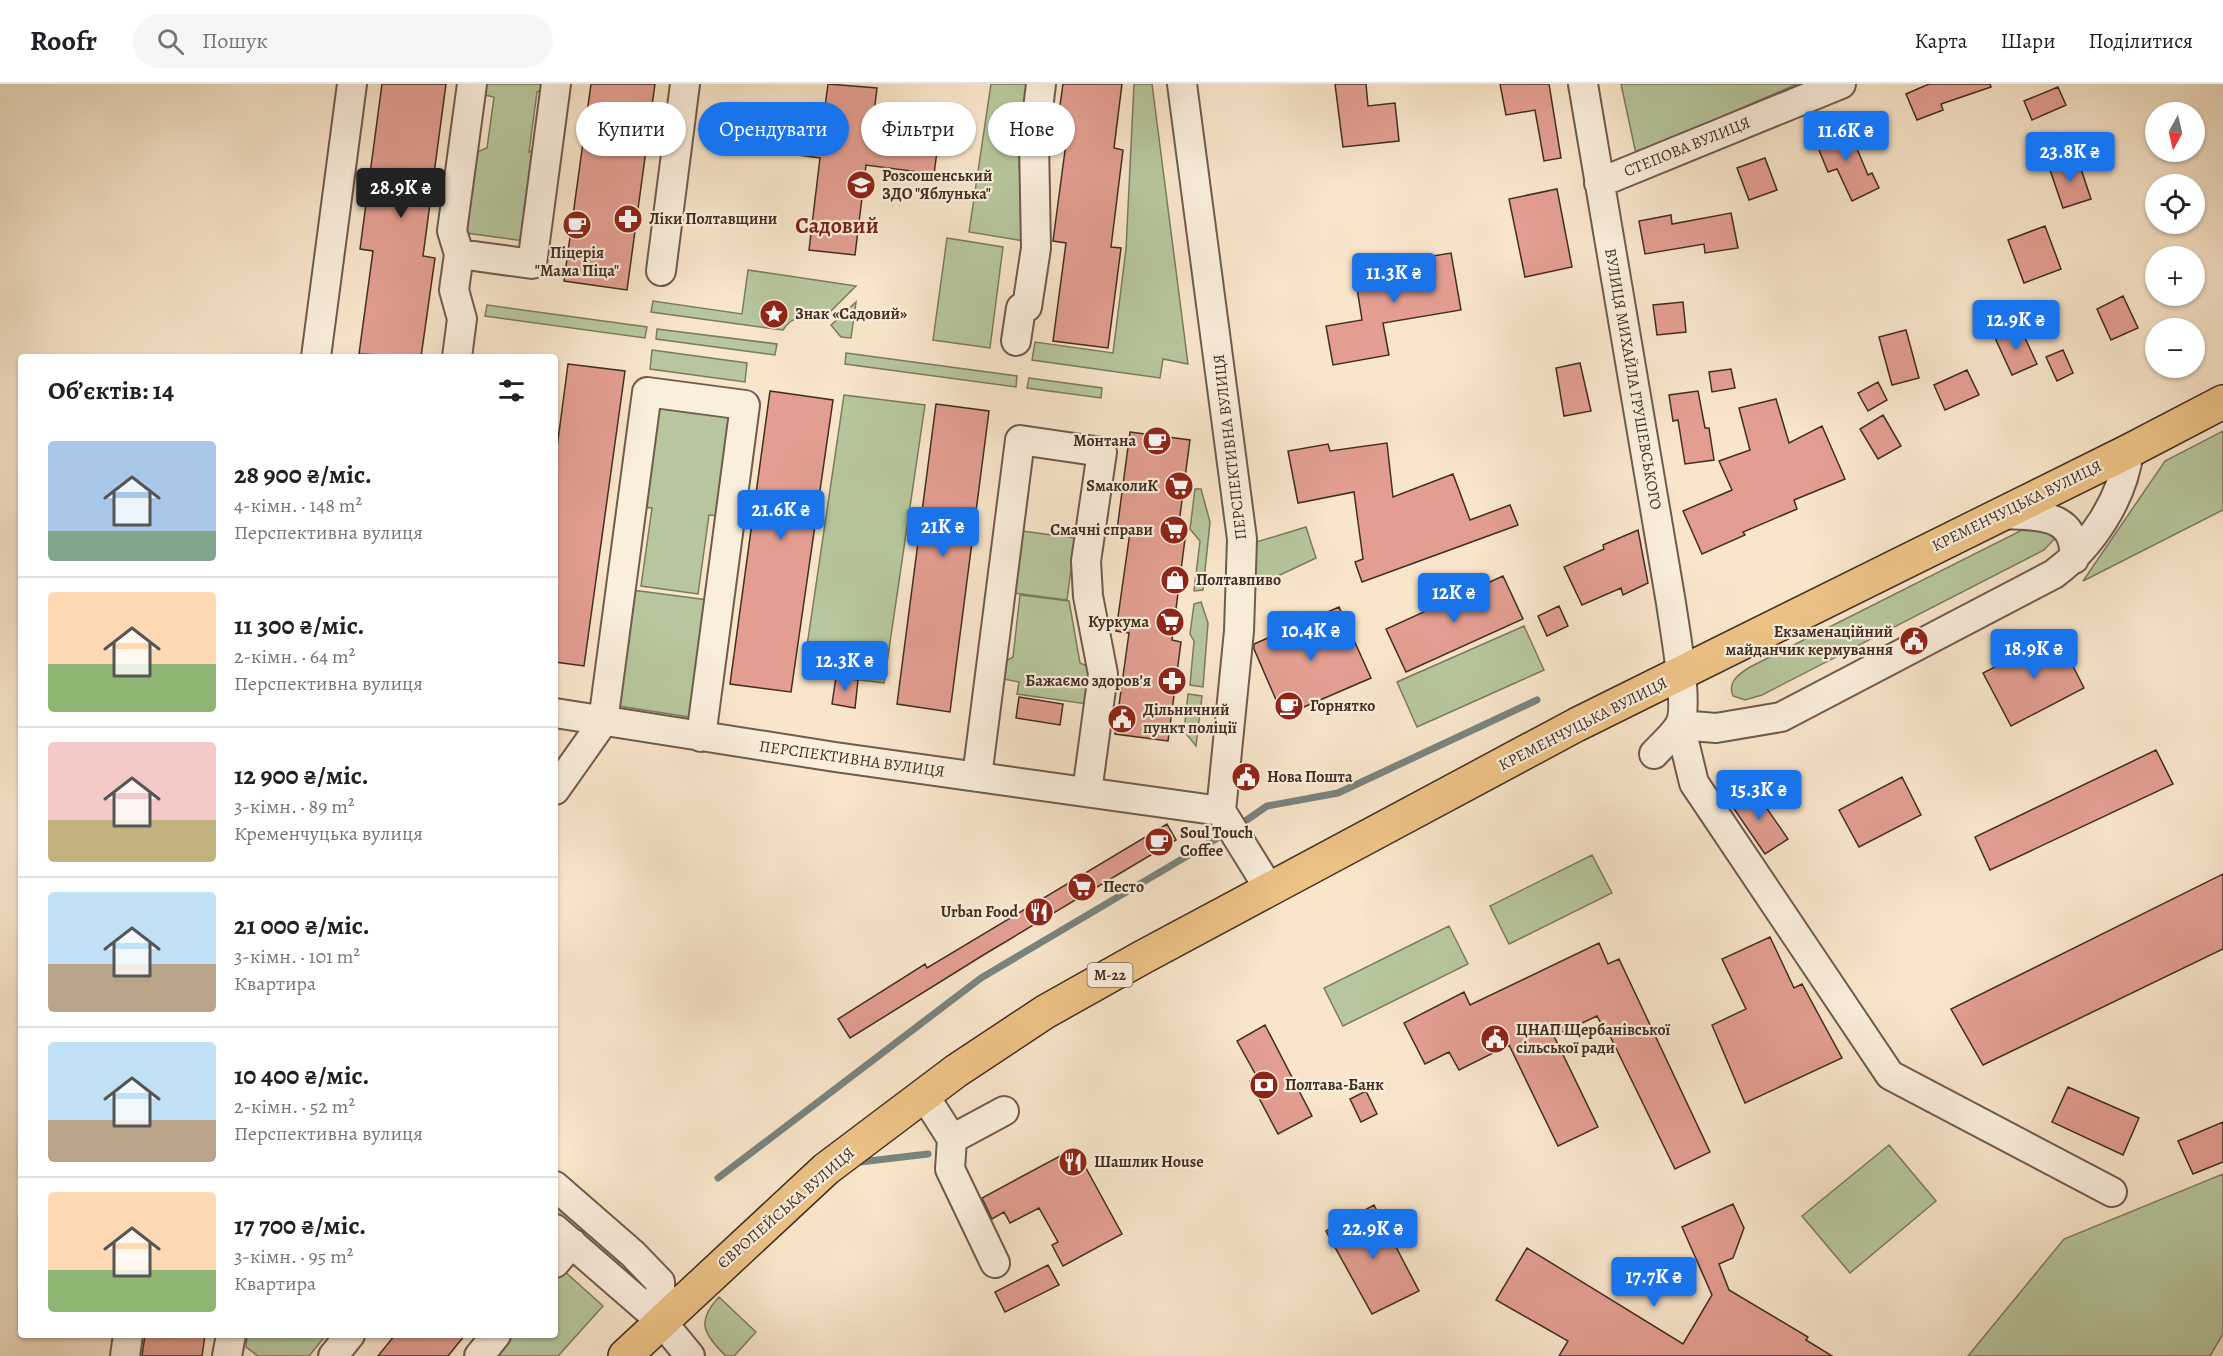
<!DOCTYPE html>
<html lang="uk">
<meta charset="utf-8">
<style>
:root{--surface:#fff;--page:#f6f6f6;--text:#202124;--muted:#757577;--line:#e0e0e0;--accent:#1a73e8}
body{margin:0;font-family:Alegreya,serif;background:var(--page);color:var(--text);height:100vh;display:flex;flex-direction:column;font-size:22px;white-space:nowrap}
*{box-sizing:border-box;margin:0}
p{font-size:20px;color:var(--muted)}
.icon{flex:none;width:33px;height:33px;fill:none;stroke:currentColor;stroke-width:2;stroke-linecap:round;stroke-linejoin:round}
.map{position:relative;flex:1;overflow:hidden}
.drawer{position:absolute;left:18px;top:270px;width:540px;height:984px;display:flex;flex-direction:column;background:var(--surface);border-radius:6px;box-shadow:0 2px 4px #0004}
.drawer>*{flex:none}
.banner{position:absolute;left:576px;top:18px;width:570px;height:54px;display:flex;gap:12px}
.needle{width:39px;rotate:188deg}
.fabs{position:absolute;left:2145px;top:18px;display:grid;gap:12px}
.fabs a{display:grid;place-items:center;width:60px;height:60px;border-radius:50%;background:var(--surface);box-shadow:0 2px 4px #0004;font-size:30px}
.price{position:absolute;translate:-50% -51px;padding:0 14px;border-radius:6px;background:var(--accent);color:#fff;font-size:20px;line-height:39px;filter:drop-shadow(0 2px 3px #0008)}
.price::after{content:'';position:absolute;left:50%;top:36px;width:18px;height:14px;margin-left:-9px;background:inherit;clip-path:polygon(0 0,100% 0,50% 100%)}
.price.active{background:#222;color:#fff}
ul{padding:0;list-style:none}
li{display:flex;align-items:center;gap:18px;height:150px;padding:0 30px}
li+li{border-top:2px solid var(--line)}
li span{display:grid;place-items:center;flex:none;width:168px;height:120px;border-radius:6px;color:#555}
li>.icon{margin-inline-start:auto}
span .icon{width:72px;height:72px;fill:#fffc;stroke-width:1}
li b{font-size:26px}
h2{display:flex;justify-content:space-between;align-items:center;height:72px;padding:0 30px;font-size:26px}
.tag{padding:0 21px;border-radius:27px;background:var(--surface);box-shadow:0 2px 4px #0004;font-size:21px;line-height:54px}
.tag.active{background:var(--accent);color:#fff}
header{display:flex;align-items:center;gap:36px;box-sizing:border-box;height:84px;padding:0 30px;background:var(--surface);border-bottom:2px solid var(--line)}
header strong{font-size:28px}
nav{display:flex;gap:33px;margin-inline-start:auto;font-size:21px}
.search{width:420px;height:54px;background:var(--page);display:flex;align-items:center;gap:15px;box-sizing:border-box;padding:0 21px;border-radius:33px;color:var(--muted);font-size:22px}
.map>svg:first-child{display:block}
.green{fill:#b7c69c;stroke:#7c7a60;stroke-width:1.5}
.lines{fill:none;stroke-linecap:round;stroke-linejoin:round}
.stream{stroke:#79847f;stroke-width:7}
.building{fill:#e39e91;stroke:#422d23;stroke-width:1.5}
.minor-casing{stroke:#705b4d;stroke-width:32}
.highway-casing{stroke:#422d23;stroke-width:36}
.minor{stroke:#faeedd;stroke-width:28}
.highway{stroke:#ecc285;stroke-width:33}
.labels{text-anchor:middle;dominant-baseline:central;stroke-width:4.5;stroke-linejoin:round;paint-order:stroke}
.shield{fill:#faeedd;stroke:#79675b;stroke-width:1.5}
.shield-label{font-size:15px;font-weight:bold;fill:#422d23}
.street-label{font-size:16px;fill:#422d23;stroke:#faeedd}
.poi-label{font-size:16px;font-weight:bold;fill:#422d23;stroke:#faeedd;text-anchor:start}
.district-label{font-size:22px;font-weight:bold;fill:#7a1f14;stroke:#faeedd}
</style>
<header>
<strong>Roofr</strong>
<div class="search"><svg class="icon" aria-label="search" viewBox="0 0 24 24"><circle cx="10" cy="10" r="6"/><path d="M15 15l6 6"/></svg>Пошук</div>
<nav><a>Карта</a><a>Шари</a><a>Поділитися</a></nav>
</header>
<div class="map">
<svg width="2223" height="1272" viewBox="0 0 2223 1272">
<rect width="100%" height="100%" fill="#f8e5ca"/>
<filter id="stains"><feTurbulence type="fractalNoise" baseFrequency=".00333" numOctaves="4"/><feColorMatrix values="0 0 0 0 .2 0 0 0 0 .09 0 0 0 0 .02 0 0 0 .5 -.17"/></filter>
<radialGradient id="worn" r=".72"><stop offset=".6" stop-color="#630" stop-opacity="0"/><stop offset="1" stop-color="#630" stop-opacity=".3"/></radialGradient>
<!-- green -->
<path class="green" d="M486,0H545V4L537,8L529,68L536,65L524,157L466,149L477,68L487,64L494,13L484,11Z
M991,0H1027L1019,79L1024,157L969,148Z
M1134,0H1152L1188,280L1163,275L1160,294L1032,276L1035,258L1113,269L1126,165Z
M1621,0H1797L1636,70Z
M947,154L1003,163L990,264L933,256Z
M748,186L856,202L824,234C809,230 792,231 783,246L651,228L653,217L742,230Z
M856,218L851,254L841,253L831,241Z
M487,221L647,243L645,254L485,232Z
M657,245L777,260L775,271L656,255Z
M652,266L747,279L745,298L650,285Z
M846,269L1017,292L1016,303L845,280Z
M1029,294L1102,304L1101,314L1027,304Z
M844,311L925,321L884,599L803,589Z
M655,324L731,330L719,432L709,431L698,510L641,502L652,424L642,423Z
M2223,347V426L2083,497L2165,377Z
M1195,405H1201L1210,438L1203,506L1194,507L1200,457L1190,445Z
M2032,441L2059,450L2044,466L1762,611L1745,616L1733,612C1727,598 1739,590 1750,583Z
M1306,443L1316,474L1252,504L1250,460Z
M1022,447L1075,454L1067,516L1015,509Z
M632,506L708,516L693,631L689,633L618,622Z
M1020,511L1069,517L1080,579L1092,584L1087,620L1017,610L1019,598L1003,595L1006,577L1013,573Z
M1201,518L1208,539L1203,603L1190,601L1194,557L1190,550L1194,520Z
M1524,542L1544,586L1417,643L1397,598Z
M1188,610L1202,612L1196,662L1184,647Z
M1592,771L1612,809L1509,860L1490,822Z
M1449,842L1468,880L1343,942L1324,904Z
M1889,1061L1936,1117L1850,1189L1802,1132Z
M2223,1090V1250L2210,1272H1968L2064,1155Z
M555,1115L622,1174L611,1186L555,1138Z
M563,1186L603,1222L558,1272H495L512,1251H555V1194Z
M719,1213L756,1248L734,1272H726C703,1250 696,1237 719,1213Z
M247,1251H326L309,1272H258L246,1263Z"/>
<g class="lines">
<!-- stream -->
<path class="stream" d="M1238,742L1267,722L1338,709L1537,616
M860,1078L928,1070
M718,1094L981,894L1221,752"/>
</g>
<!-- building -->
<path class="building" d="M382,0H446L423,172L435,174L421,273L359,270L373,167L360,165Z
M591,0H655L627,206L564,197Z
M828,0L877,4L873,37L940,45L934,90L866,81L855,171L809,166L820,74L752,65L758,22L824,30Z
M1063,0H1122L1114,64L1123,66L1111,163L1121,164L1108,264L1053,257L1066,159L1053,157L1066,59L1055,58Z
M1335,0H1366L1368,22L1395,19L1399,57L1343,63Z
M1500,0H1549L1561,74L1544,77L1535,26L1506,31Z
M1929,0H1990L1991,3L1941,20L1943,26L1917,36L1906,10Z
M2058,3L2066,21L2032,36L2024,17Z
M1847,41L1868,91L1872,89L1879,104L1852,117L1837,85L1828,88L1814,54Z
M2077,73L2091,115L2063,124L2049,83Z
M1765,74L1777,106L1749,116L1737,84Z
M1557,105L1572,183L1525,193L1509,115Z
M1731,129L1738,164L1705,169L1704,160L1645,170L1639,137L1671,131L1672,140Z
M2045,142L2061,185L2024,199L2008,156Z
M1451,169L1461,226L1383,239L1389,271L1333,281L1326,242L1362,236L1354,185Z
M2123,212L2138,244L2111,256L2097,225Z
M1683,218L1686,248L1657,251L1653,221Z
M2020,243L2037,280L2012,291L1995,254Z
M1906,246L1919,294L1892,301L1879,253Z
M2063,266L2073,289L2057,297L2046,273Z
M1580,279L1591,327L1564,332L1556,284Z
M568,280L625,287L584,582L555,578V379Z
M1731,285L1735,304L1712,308L1709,288Z
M1967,286L1979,311L1945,326L1934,301Z
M1878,298L1887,316L1868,327L1858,309Z
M770,307L833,316L791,608L730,600Z
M1698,307L1705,344H1709L1714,376L1685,380L1678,336L1673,337L1669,311Z
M1776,315L1789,359L1822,342L1845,395L1794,416L1797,425L1743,448L1745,451L1702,470L1683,427L1732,406L1719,377L1750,366L1739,324Z
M936,320L989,327L950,628L897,620Z
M1883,331L1901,362L1878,375L1860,345Z
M1130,348L1190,356L1177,454L1185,455L1172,556L1181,558L1168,657L1115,650L1129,549L1116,547L1130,448L1117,446Z
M1387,359L1393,413L1453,390L1470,436L1510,421L1518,441L1362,498L1355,478L1363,475L1354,408L1298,419L1288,367L1328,360L1330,367Z
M1638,446L1648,499L1623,511L1621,504L1582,521L1564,483L1604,465L1603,461Z
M1503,492L1523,535L1406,588L1386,545Z
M1559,522L1568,542L1547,552L1538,532Z
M1339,523L1371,594L1283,632L1254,565V560Z
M2057,551L2084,604L2011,642L1983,589Z
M836,593L858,596L855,624L832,620Z
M1019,613L1063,620L1060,641L1016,634Z
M2156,666L2173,700L1990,786L1975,753Z
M1902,693L1921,731L1859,763L1839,726Z
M1752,703L1788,755L1765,770L1730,719Z
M1167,740L1176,756L985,870L850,954L838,935L925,880L927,884Z
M2223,790V865L1983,981L1951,925Z
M1770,853L1794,904L1802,900L1842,974L1745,1019L1712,941L1746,925L1722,875Z
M1599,859L1608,880L1619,875L1710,1068L1675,1085L1607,946L1605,947L1597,932L1554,952L1598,1043L1558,1062L1509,961L1459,986L1449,968L1425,980L1404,939L1464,908L1470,921Z
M1265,941L1312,1032L1278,1050L1250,997L1257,993L1237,957Z
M2068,1003L2139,1034L2123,1071L2052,1038Z
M1366,1007L1377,1030L1361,1038L1350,1015Z
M2223,1038V1078L2193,1090L2178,1057Z
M1075,1064L1122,1150L1063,1182L1052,1161L1058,1158L1039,1124L1010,1139L1004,1128L992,1135L982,1114Z
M1733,1120L1744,1144L1733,1174L1719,1180L1729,1206L1808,1253L1806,1256L1832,1272H1559L1568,1257L1496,1216L1527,1164L1683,1260L1712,1211L1682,1143Z
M1374,1121L1419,1207L1372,1230L1326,1147Z
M1048,1181L1059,1201L1005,1228L995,1208Z
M145,1251H205L202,1272H142Z
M395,1251H465L448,1272H378Z"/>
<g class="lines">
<!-- minor casing -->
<g class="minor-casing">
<path id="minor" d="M1182,0L1242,455L1239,547L1221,727L1270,806
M1583,0L1671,519C1674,542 1690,625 1679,642C1673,652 1662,661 1654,670
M1599,99L1841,0
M459,170L532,180L556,0
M661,187L685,0
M1016,257L1021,224L1027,223L1036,164L1034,58L1041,0
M316,273L352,0
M457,273L462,235L454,206L459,170L452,147L472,0
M2002,430C2037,432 2077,428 2074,475
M555,629L835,673L1221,727
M977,693L1020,356L1102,368L1086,477L1088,512L1103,590L1087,708
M555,706L603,638L647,308L745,321L701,653
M924,1011L952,1055L950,1085L995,1179
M952,1055L1004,1027
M555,1102L633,1170L660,1198L662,1238
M2112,1108L1890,991L1694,699L1680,641L1716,644L1781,633L2054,490C2092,462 2123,414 2129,367
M555,1145L662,1238L690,1272
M555,1179L572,1159
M125,1272L128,1251
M227,1272L231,1251
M333,1272L350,1251
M479,1272L496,1251"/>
</g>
<!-- highway casing -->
<g class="highway-casing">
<path id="highway" d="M625,1272L826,1085L956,987L1045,928L1143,873L1576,641L2129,367L2223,318"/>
</g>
<!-- minor -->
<use href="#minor" class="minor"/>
<!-- highway -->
<use href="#highway" class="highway"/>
</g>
<!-- icons -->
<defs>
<g id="school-disc" transform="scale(1.5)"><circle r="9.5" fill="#8f2418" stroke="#faeedd"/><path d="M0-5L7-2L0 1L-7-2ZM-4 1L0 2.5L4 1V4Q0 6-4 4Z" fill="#fff"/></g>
<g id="pharmacy-disc" transform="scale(1.5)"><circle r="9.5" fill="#8f2418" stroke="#faeedd"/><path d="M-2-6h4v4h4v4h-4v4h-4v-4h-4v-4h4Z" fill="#fff"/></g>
<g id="cafe-disc" transform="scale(1.5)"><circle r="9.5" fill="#8f2418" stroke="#faeedd"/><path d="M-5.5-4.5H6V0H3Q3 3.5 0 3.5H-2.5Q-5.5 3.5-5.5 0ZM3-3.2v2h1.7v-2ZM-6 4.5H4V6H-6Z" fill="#fff"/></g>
<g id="sight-disc" transform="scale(1.5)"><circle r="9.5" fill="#8f2418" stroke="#faeedd"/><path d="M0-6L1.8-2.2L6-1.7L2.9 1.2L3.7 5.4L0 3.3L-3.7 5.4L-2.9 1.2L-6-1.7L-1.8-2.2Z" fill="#fff"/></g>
<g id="supermarket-disc" transform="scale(1.5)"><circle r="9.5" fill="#8f2418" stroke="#faeedd"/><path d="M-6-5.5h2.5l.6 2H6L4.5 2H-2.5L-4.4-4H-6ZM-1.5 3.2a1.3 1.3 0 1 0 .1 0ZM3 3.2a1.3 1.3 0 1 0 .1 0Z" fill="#fff"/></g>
<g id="shop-disc" transform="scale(1.5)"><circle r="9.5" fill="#8f2418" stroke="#faeedd"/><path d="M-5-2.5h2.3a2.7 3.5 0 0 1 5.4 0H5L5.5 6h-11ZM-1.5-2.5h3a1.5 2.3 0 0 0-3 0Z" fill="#fff"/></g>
<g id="civic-disc" transform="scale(1.5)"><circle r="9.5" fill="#8f2418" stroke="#faeedd"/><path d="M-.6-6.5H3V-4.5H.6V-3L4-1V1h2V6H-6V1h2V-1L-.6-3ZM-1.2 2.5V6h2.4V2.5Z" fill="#fff"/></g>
<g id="restaurant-disc" transform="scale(1.5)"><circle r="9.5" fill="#8f2418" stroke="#faeedd"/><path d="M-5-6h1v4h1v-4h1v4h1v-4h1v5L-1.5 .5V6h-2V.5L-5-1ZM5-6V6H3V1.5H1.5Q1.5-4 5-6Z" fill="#fff"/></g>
<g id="bank-disc" transform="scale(1.5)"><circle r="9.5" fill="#8f2418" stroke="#faeedd"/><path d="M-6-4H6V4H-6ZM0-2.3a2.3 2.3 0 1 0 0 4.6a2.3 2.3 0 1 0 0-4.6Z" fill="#fff"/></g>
</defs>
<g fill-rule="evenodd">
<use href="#school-disc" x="861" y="101"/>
<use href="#pharmacy-disc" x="628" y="135"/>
<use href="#cafe-disc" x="577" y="141"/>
<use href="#sight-disc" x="774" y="230"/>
<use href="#cafe-disc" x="1157" y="357"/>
<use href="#supermarket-disc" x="1179" y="402"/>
<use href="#supermarket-disc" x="1174" y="446"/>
<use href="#shop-disc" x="1175" y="496"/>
<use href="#supermarket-disc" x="1170" y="538"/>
<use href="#civic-disc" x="1914" y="557"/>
<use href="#pharmacy-disc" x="1172" y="597"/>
<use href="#cafe-disc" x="1289" y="622"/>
<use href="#civic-disc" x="1122" y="635"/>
<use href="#civic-disc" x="1246" y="693"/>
<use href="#cafe-disc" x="1159" y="758"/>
<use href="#supermarket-disc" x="1082" y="803"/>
<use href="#restaurant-disc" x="1039" y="828"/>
<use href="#civic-disc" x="1495" y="955"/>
<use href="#bank-disc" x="1264" y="1001"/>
<use href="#restaurant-disc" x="1073" y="1078"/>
</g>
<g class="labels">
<!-- shield labels -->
<rect class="shield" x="1087.5" y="879" width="45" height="24" rx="4.5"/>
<g class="shield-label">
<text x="1110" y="891">М-22</text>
</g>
<!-- street labels -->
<g class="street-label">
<text transform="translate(1687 63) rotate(-22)">СТЕПОВА ВУЛИЦЯ</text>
<text transform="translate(1633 295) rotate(80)">ВУЛИЦЯ МИХАЙЛА ГРУШЕВСЬКОГО</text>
<text transform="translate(1230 363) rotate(-97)">ПЕРСПЕКТИВНА ВУЛИЦЯ</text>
<text transform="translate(2017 422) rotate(-26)">КРЕМЕНЧУЦЬКА ВУЛИЦЯ</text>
<text transform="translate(1583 640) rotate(-27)">КРЕМЕНЧУЦЬКА ВУЛИЦЯ</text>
<text transform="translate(852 675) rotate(8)">ПЕРСПЕКТИВНА ВУЛИЦЯ</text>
<text transform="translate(786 1124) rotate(-41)">ЄВРОПЕЙСЬКА ВУЛИЦЯ</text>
</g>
<!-- poi labels -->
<g class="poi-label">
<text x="882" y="92">Розсошенський<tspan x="882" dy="18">ЗДО "Яблунька"</tspan></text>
<text x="649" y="135">Ліки Полтавщини</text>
<text x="577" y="169" text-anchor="middle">Піцерія<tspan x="577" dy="18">"Мама Піца"</tspan></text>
<text x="795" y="230">Знак «Садовий»</text>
<text x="1136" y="357" text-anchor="end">Монтана</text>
<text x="1158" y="402" text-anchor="end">SмаколиК</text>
<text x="1153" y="446" text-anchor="end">Смачні справи</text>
<text x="1196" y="496">Полтавпиво</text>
<text x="1149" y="538" text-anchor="end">Куркума</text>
<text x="1893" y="548" text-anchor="end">Екзаменаційний<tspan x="1893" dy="18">майданчик кермування</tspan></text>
<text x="1151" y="597" text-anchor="end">Бажаємо здоровʼя</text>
<text x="1310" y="622">Горнятко</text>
<text x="1143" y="626">Дільничний<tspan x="1143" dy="18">пункт поліції</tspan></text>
<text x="1267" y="693">Нова Пошта</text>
<text x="1180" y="749">Soul Touch<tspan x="1180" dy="18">Coffee</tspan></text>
<text x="1103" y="803">Песто</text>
<text x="1018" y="828" text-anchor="end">Urban Food</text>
<text x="1516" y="946">ЦНАП Щербанівської<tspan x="1516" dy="18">сільської ради</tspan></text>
<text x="1285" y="1001">Полтава-Банк</text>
<text x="1094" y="1078">Шашлик House</text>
</g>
<!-- district labels -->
<g class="district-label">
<text x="837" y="142">Садовий</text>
</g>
</g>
<rect width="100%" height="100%" filter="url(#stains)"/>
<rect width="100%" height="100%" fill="url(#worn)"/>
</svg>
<div class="fabs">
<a><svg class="needle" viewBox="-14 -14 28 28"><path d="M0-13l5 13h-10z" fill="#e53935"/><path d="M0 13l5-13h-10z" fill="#757577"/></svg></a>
<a><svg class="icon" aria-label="locate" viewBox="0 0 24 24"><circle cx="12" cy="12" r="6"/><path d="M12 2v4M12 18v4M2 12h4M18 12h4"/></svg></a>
<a>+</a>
<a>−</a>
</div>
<b class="price" style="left:1846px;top:78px">11.6K ₴</b>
<b class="price" style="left:2070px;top:99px">23.8K ₴</b>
<b class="price active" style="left:401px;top:135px">28.9K ₴</b>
<b class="price" style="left:1394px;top:220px">11.3K ₴</b>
<b class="price" style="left:2016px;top:267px">12.9K ₴</b>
<b class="price" style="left:781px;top:457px">21.6K ₴</b>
<b class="price" style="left:943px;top:474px">21K ₴</b>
<b class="price" style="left:1454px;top:540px">12K ₴</b>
<b class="price" style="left:1311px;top:578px">10.4K ₴</b>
<b class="price" style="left:2034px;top:596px">18.9K ₴</b>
<b class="price" style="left:845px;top:608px">12.3K ₴</b>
<b class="price" style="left:1759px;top:737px">15.3K ₴</b>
<b class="price" style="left:1373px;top:1176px">22.9K ₴</b>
<b class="price" style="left:1654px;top:1224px">17.7K ₴</b>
<div class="banner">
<a class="tag">Купити</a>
<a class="tag active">Орендувати</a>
<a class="tag">Фільтри</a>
<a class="tag">Нове</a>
</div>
<section class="drawer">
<h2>Об’єктів: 14<svg class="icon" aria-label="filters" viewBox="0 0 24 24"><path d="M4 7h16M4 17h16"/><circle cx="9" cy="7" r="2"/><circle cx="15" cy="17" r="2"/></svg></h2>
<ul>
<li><span style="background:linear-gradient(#a9c7e8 75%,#7fa58c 0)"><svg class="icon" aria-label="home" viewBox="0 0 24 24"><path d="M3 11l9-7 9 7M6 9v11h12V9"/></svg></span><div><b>28 900 ₴/міс.</b><p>4-кімн. · 148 m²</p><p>Перспективна вулиця</p></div></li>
<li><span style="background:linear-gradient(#ffd9b3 60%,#8fb573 0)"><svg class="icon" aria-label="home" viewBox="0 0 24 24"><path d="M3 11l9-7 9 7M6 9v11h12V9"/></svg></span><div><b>11 300 ₴/міс.</b><p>2-кімн. · 64 m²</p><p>Перспективна вулиця</p></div></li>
<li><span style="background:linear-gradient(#f6c9c9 65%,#c2b280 0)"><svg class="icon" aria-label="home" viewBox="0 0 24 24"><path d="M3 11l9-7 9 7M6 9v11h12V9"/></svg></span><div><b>12 900 ₴/міс.</b><p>3-кімн. · 89 m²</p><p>Кременчуцька вулиця</p></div></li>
<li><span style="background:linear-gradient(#bfe0f5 60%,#b9a48a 0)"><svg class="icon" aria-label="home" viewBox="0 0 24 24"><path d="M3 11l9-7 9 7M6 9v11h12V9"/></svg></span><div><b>21 000 ₴/міс.</b><p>3-кімн. · 101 m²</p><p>Квартира</p></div></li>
<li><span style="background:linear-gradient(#bfe0f5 65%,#b9a48a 0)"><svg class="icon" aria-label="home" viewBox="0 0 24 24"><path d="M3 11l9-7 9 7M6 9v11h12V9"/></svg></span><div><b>10 400 ₴/міс.</b><p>2-кімн. · 52 m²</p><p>Перспективна вулиця</p></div></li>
<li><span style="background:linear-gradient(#ffd9b3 65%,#8fb573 0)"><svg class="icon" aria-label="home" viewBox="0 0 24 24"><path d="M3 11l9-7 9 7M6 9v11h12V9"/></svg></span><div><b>17 700 ₴/міс.</b><p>3-кімн. · 95 m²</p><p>Квартира</p></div></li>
</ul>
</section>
</div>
